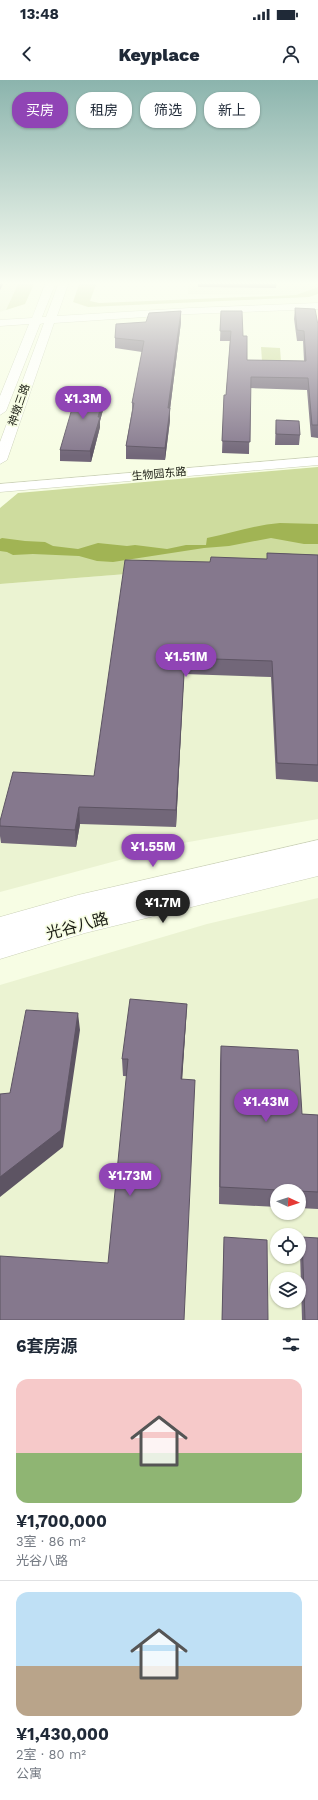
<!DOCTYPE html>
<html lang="zh">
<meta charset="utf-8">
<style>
:root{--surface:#fff;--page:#f6f6f7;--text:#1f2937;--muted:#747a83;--line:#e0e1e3;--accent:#9044b5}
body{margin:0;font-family:"Work Sans","Noto Sans SC",sans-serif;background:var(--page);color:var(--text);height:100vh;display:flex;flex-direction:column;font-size:15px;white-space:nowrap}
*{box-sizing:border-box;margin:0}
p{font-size:13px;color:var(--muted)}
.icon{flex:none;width:22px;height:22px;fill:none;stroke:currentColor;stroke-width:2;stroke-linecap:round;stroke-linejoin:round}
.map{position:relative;height:1240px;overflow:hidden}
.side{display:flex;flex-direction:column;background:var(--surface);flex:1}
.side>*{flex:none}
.top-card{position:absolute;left:12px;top:12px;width:294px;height:36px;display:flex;gap:8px}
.needle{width:26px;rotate:93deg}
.tools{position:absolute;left:270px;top:1104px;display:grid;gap:8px}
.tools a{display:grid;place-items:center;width:36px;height:36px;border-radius:50%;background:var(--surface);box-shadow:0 1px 3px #0004;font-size:20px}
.price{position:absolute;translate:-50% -34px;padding:0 9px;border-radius:14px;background:var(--accent);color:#fff;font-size:13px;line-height:26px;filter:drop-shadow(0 1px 2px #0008)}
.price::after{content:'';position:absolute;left:50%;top:24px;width:12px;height:9px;margin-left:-6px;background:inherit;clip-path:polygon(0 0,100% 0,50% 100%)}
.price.on{background:#222;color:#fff}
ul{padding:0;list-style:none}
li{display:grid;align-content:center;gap:8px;height:212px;padding:0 16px}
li+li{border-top:1px solid var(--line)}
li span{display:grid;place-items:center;height:124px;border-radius:12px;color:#555}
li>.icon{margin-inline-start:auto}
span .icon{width:72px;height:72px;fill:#fffc;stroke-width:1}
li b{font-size:17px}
h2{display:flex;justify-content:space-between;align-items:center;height:48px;padding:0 16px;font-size:17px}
.pill{padding:0 14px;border-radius:16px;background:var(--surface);box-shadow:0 1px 3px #0004;font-size:14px;line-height:36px}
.pill.on{background:var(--accent);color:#fff}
.status{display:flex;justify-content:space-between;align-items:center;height:28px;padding:0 20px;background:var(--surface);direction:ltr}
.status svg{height:11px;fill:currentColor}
header{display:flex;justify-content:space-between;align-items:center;height:52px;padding:0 16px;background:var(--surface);font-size:18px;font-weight:800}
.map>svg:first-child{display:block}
.built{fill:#ebf3d2;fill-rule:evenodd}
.green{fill:#cedc9e}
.water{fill:#a1b454}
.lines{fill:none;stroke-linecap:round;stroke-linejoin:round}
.minor-casing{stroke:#cbd1b8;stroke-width:1}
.major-casing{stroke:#cbd1b8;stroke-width:1}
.minor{fill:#fff;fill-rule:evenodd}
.major{fill:#fff;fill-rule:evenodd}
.wall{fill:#726779}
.shaded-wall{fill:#5d5463}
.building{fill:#85788d;stroke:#5d5463}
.labels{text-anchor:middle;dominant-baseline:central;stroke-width:3.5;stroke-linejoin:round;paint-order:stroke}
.far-street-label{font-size:11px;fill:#1a1c13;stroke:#f7fde4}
.near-street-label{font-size:16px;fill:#1a1c13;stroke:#f7fde4}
</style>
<div class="status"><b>13:48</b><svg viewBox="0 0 49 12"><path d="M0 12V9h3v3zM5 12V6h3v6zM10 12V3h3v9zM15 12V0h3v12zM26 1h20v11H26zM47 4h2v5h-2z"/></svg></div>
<header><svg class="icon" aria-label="back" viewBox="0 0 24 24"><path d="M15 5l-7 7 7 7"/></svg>Keyplace<svg class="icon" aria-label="person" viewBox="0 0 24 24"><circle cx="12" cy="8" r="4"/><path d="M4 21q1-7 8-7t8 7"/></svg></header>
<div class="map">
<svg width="318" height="1240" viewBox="0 0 318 1240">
<rect width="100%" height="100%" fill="#f7fde4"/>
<!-- built -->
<path class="built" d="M0,202H19L6,230L0,232Z
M189,202H318V207L296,215L188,214Z
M318,479V739L183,763L0,812V504Z
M318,818V1240H0V905L207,844ZM277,1111H299V1133H277ZM277,1155H299V1177H277ZM277,1199H299V1221H277Z"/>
<!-- green -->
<path class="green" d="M19,202H35L25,224L6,230Z
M80,202H97L90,221L99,223L296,215L318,207V214L309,217L88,227L73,222Z
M261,267L280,268L281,282L262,281Z
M318,387V479L0,504V428L18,413Z"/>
<!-- water -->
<path class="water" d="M280,443L318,444V464H304L271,458L229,466L204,468L113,482L97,481L79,476L33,474L13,475L7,472L0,471V459L2,458L25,461L45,462L53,466L78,469L98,463L127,466L135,465L167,469L186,465H206L207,458C232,453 255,445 280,443Z"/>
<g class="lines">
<!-- minor casing -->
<g class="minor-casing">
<path id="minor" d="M46,202H56L42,237H46L59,202H69L57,236L190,228L318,223V229L190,234L54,243L7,380L0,384V362L44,243L40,244L6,331L0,335V316L29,244L0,246V240L32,238Z
M318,377V385L0,412V404Z"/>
</g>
<!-- major casing -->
<g class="major-casing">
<path id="major" d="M318,760V796L85,853L0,879V837L78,815Z"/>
</g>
<!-- minor -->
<use href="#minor" class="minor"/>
<!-- major -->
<use href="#major" class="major"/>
</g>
<!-- wall -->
<path class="wall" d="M198,202H277L276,208L198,207Z
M295,228L318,245V358L311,357L307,310L250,308L249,374L222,373L224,315H226L230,261H220L221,231L243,256L247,280L304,281L303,261H297L294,239Z
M181,231V242L170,329V340L165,380L126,379V366L132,330V323L142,272L115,268V258L146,242Z
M106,309V319L100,341V347L91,382L60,381V370Z
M276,340L300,355L299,365H275Z
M267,473L318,475V702L276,699L271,597L184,594L176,747L80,744L76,767L1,763L0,756V741L94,696L210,482L267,479Z
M187,924L186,941L182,999L123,996L122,979Z
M221,966L302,1034L318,1035V1129L299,1128V1111H277V1127L219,1124L220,984Z
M224,1157L268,1240H222Z
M302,1157L318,1240H302L300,1172Z"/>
<!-- shaded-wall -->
<path class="shaded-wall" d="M0,202H4L0,210Z
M181,231V242L170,329V340L165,380V368L168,328Z
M106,309V319L100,341V347L91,382L90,371L98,337Z
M185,578L184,594L176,747V730Z
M79,727L80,744L76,767L75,750Z
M187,924L186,941L181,1017V999Z
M78,933L80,950L63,1067L0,1117V1097Z"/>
<!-- building -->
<path class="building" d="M295,228L315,229L318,245V345H312L308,298L251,297L250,362L222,361L224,315H226L231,251H220L221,231H242L243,256H247V280L306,281L304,251L297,250Z
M181,231L168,328H170L165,368L126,366L134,323H132L144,261L115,258L116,244L146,242L149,233Z
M78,308L106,309L98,337H100L90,371L60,370Z
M276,340L299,341L300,355L276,354Z
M267,473L318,475V685L277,683L272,581L185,578L176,730L79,727L75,750L0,746V741L13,692L94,696L125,480L210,482L211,477L267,479Z
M130,919L187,924L181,999L195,1000L184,1240H0V1176L108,1183L128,979H122Z
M26,930L78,933L61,1050L0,1097V1014L10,1013Z
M221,966L298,970L302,1034L318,1035V1112L220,1107Z
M224,1157L267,1160L268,1240H222Z
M302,1157L318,1158V1240H305Z"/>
<!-- sky -->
<linearGradient id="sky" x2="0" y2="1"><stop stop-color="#8bb4ad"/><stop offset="0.54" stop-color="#fbfef3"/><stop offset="1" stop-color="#fbfef3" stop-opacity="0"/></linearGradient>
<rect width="318" height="376" fill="url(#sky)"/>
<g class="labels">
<!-- far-street labels -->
<g class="far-street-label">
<text transform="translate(19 325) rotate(-71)">神墩三路</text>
<text transform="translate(159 394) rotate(-5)">生物园东路</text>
</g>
<!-- near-street labels -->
<g class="near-street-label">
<text transform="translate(77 846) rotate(-15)">光谷八路</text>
</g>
</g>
</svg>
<div class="tools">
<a><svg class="needle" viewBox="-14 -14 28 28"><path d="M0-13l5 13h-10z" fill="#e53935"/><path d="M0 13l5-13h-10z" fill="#747a83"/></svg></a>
<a><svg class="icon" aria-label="locate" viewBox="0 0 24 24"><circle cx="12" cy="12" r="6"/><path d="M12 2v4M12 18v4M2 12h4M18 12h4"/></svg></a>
<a><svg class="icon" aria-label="layers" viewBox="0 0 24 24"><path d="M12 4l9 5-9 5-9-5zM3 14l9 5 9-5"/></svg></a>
</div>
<b class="price" style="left:83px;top:340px">¥1.3M</b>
<b class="price" style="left:186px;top:598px">¥1.51M</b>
<b class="price" style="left:153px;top:788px">¥1.55M</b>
<b class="price on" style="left:163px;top:844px">¥1.7M</b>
<b class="price" style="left:266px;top:1043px">¥1.43M</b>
<b class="price" style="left:130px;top:1117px">¥1.73M</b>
<div class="top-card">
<a class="pill on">买房</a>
<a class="pill">租房</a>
<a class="pill">筛选</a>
<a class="pill">新上</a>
</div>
</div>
<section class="side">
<h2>6套房源<svg class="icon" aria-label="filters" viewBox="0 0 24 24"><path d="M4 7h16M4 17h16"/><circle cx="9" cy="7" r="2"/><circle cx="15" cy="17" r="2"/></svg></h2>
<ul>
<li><span style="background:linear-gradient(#f6c9c9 60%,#8fb573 0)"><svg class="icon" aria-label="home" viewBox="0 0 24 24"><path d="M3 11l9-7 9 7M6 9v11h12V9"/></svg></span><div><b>¥1,700,000</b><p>3室 · 86 m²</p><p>光谷八路</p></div></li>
<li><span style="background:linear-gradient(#bfe0f5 60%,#b9a48a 0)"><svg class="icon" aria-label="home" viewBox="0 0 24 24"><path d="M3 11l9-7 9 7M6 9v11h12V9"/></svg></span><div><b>¥1,430,000</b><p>2室 · 80 m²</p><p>公寓</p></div></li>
</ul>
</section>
